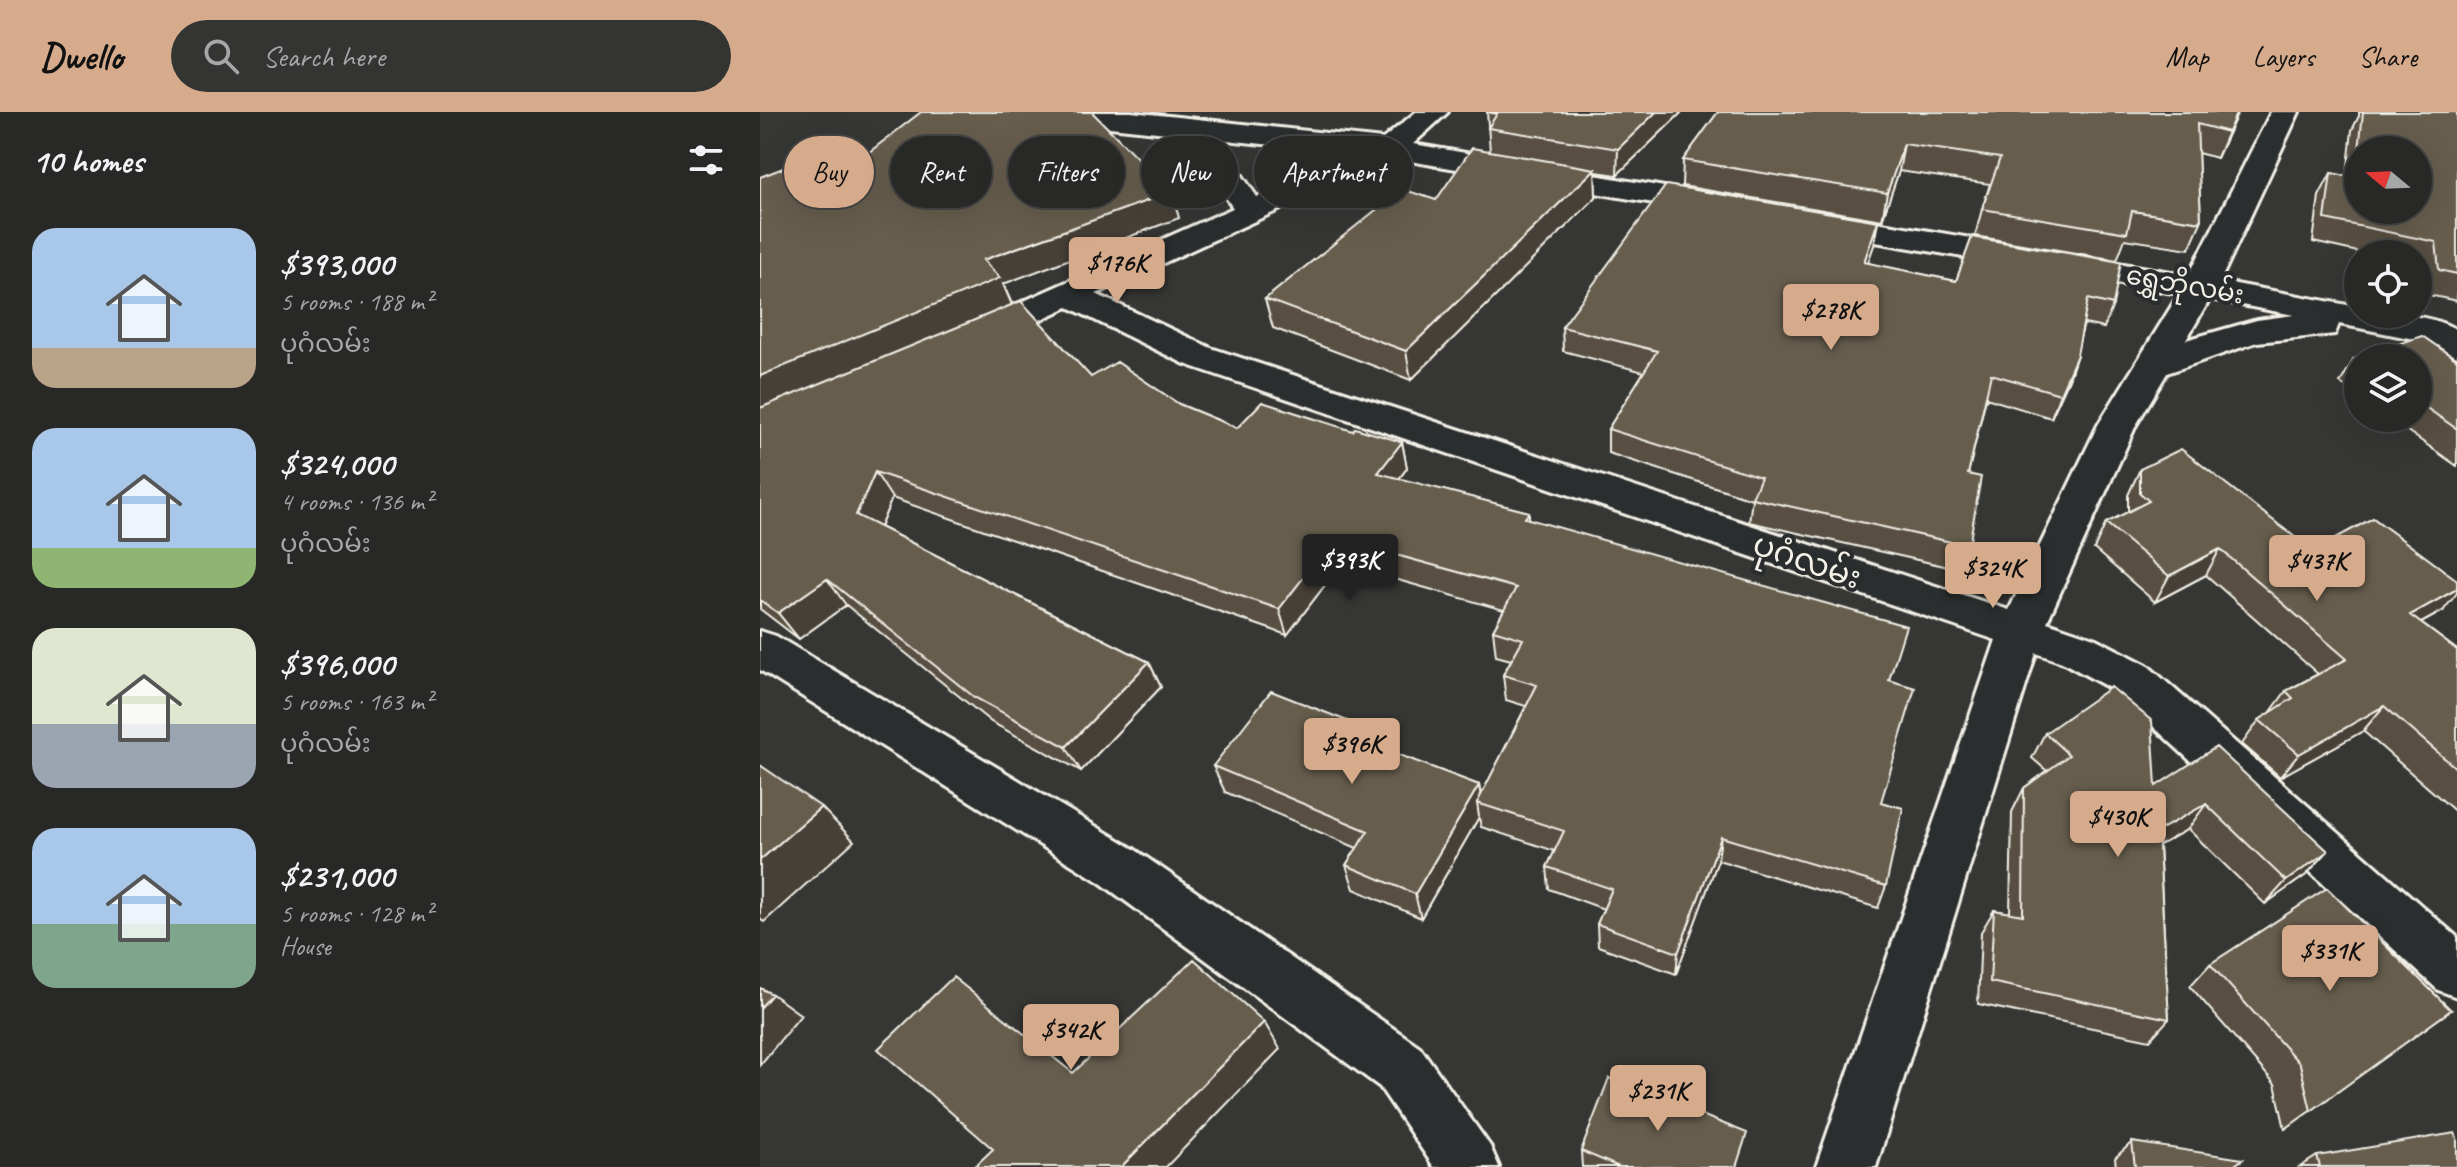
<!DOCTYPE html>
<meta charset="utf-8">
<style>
:root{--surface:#282927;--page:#343533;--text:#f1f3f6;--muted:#a5a6a7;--line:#444544;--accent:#d6ab8b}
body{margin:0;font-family:Caveat,"Noto Sans Myanmar",sans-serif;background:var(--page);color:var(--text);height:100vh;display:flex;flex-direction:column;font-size:30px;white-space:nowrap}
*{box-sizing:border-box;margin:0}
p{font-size:26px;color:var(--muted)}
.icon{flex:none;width:44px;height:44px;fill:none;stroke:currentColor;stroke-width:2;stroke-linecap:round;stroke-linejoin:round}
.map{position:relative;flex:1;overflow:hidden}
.drawer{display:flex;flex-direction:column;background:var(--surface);width:760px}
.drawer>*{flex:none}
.guide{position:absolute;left:24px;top:24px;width:760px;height:72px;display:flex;gap:16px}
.needle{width:52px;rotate:289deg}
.tools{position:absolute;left:1584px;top:24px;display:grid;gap:16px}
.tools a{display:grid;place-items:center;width:88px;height:88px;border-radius:50%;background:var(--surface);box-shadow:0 8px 32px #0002,0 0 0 2px var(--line);font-size:40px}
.price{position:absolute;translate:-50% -68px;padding:0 18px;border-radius:8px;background:var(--accent);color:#111;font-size:26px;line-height:52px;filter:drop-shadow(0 2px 4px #0008)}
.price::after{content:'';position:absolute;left:50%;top:48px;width:24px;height:18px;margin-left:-12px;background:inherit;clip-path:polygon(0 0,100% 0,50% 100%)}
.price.on{background:#222;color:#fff}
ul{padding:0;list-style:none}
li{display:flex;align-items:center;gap:24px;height:200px;padding:0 32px}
li span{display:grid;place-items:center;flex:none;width:224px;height:160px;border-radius:24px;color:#555}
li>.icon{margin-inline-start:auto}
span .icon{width:96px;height:96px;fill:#fffc;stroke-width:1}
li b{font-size:34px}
h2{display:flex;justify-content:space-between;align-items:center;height:96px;padding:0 32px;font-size:34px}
.chip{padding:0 28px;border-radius:36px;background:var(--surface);box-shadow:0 8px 32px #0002,0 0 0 2px var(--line);font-size:28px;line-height:72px}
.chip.on{background:var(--accent);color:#111}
header{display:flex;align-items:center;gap:48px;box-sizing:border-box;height:112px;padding:0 40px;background:var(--accent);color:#111}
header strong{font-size:38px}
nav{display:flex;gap:44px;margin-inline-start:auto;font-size:28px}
.search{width:560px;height:72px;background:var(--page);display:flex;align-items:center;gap:20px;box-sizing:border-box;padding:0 28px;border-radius:44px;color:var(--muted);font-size:30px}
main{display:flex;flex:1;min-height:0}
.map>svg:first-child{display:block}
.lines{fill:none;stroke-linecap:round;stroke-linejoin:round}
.street-casing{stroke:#f4f1e8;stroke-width:6}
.street{fill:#2a2d2e;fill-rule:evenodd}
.wall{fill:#585043;stroke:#f4f1e8;stroke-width:2;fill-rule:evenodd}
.shaded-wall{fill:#474137;stroke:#f4f1e8;stroke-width:2}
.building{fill:#665d4e;stroke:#f4f1e8;stroke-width:2}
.labels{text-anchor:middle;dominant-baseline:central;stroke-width:8;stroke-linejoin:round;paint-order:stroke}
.far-street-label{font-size:26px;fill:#f4f1e8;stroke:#2a2d2e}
.street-label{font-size:32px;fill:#f4f1e8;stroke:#2a2d2e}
</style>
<header>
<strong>Dwello</strong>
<div class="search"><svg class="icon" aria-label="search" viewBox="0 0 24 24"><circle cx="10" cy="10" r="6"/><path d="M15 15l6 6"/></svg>Search here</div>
<nav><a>Map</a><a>Layers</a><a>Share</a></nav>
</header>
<main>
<section class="drawer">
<h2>10 homes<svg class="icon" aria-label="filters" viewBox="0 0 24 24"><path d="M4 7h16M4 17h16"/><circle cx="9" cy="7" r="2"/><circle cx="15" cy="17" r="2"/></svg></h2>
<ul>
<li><span style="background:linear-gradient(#a9c7e8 75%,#b9a48a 0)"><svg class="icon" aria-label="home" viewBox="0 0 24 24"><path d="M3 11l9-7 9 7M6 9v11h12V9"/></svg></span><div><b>$393,000</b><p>5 rooms · 188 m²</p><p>ပုဂံလမ်း</p></div></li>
<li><span style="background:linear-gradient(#a9c7e8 75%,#8fb573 0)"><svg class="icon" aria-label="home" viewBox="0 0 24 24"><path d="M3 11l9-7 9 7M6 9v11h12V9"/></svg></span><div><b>$324,000</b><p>4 rooms · 136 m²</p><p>ပုဂံလမ်း</p></div></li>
<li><span style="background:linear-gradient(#dfe7d0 60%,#9aa5b1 0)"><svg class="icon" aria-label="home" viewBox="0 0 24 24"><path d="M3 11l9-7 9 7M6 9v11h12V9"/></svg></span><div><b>$396,000</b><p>5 rooms · 163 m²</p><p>ပုဂံလမ်း</p></div></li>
<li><span style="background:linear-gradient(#a9c7e8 60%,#7fa58c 0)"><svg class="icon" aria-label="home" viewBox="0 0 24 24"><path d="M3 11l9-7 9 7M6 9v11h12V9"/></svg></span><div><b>$231,000</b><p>5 rooms · 128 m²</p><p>House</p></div></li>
</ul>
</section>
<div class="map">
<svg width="1697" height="1055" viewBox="0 0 1697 1055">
<rect width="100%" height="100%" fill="#363734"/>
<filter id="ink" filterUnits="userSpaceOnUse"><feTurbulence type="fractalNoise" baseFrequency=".0125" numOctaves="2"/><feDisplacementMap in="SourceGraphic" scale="16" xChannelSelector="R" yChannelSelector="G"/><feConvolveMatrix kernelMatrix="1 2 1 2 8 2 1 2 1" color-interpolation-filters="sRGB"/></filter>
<g filter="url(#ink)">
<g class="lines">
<!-- street casing -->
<g class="street-casing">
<path id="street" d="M279,0H371L623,27L656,0H688L653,32L969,86L974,93L969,100L958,102L632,46L336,182L451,236L1249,498L1338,313L1419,182L1057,120L1046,117L1041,110L1046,103L1057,100L1429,163L1511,0H1539L1460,169L1598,195V202C1630,202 1669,201 1697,218V245L1664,229L1579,212L1575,222L1497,230L1407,261L1376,313L1287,510L1334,526L1387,553L1697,825V885L1678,878L1355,579L1302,550L1276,541L1116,1055H1056L1236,528L425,252L308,195L227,232L215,235L203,232L197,224L203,216L473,96L425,23L293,9L283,6ZM457,27L593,42L497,85ZM1450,187L1534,203L1497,208L1426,228Z
M0,519L16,524L374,737L660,935L730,1034L739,1055H674L620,975L338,769L0,558Z"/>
</g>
<!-- street -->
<use href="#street" class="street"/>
</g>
<!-- wall -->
<path class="wall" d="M727,0H922L857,63L835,60L836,85L651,268L513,216L505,187L676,88L730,39Z
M958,0H1478L1457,46L1438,41L1441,110L1429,137L1365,127L1357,148L1215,124L1222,97L1230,72L1139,59L1122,108L922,74L923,48Z
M1599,0H1697V189L1664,182L1662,154L1658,153V142H1607L1553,130L1559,84L1571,61L1587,64L1592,18L1599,4ZM1598,38H1658L1598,98Z
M0,65H77L411,80L419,106L243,172L252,192L331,265L419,292L477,316L593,319L642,330L647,356L639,367L769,400V407L1129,568L1121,690L1126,774L1118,796L958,748L916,862L838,834L837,812L844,797L789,777L787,755L795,739L721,715L719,705L661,806L594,777L586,753L597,736L465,680L453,654L605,616L609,632L719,673L721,684L766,594L746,588L743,563L751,548L736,544L733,518L744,498L581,452L527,523L132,386L120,415L389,550L401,575L321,659L231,610L86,493L39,527L0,497Z
M1212,125L1353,193L1344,216L1324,212L1309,267L1291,306L1226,286L1208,362L1209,434L1202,458L989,410L992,387L848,341V317L884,260L803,239L802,215L1114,133L1107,151L1196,169Z
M1662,224L1697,248V354L1629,306H1658V246H1598V284L1580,271L1594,247Z
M1380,357L1683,499L1661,511L1697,538V701L1603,619L1520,665L1482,632L1499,608L1510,601L1526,579L1558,562L1446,463L1395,490L1334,437L1346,411L1368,400V383Z
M1285,621L1396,674L1568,739L1546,763L1505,792L1428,717L1399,733L1409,907L1390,928L1218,892L1221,820L1234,798L1250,801L1252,700L1264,676L1287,659L1272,646Z
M1450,852L1691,898L1525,1017L1515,972L1430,874Z
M1372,1030L1473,1055H1356L1355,1046Z
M821,1039L977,1055H822Z
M1557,1044L1697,1055H1540Z"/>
<!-- shaded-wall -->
<path class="shaded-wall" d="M896,0H922L857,63L858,37Z
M1477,0H1478L1457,46L1468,20Z
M1144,32L1139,59L1122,108L1127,81Z
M835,57L836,85L651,268L646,239Z
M411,80L419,106L243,172L252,193L0,299V264L223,148Z
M1118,109L1114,133L1100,174L1104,150Z
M1317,243L1309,267L1291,306L1300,282Z
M642,330L647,356L623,388L618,361Z
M115,360L132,386L114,430L96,403Z
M574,426L581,452L527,523L519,497Z
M1460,437L1446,463L1395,490L1409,464Z
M67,467L86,493L39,527L18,501Z
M1697,477V481L1683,499L1630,528L1650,503Z
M389,550L401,575L321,659L306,635Z
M1624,594L1603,619L1520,665L1539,642Z
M605,616L612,642L597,627Z
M719,673L722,693L717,691L719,705L661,806L655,782Z
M1446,692L1428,717L1382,743L1398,719Z
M61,695L94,729L4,810L0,807V748Z
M961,725L958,748L916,862L918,841Z
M1568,739L1546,763L1505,792L1526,769Z
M12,882L41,903L0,953V896Z
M504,910L520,937L406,1055H361Z"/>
<!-- building -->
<path class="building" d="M161,0H332L411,80L223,148L240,166L0,264V65L52,45L77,65Z
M727,0H896L858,37L728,16L737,2Z
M958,0H1477L1468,20L1437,12L1441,110L1372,99L1367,121L1222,97L1240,46L1144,32L1127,81L923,48Z
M1603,0H1697V162L1679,158L1676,130L1565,107L1571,61L1596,66L1598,46V98H1658V38H1599Z
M712,36L835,57L646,239L505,187L642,77L676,88Z
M906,73L1118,109L1104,150L1196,169L1212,125L1361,150L1353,193L1328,187L1317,243L1300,282L1231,262L1208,362L1221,365L1209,434L992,386L1001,365L848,317L897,239L802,215Z
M261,189L331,265L357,250L419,292L477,316L502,290L593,319L595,316L642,330L618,361L769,400L765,406L1146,514L1129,568L1155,576L1121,690L1143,696L1126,774L961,725L918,841L837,812L852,777L787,755L804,719L717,691L777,573L743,563L763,527L733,518L756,476L574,426L519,497L115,360L96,403L389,550L306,635L214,585L67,467L18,501L0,488V296Z
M1662,224L1697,248V317L1658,290V246H1598V249L1594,247Z
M1421,337L1549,436L1561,434L1613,406L1697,468V477L1650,503L1697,538V657L1624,594L1539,642L1499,608L1533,586L1526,579L1587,547L1460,437L1409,464L1346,411L1389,389L1380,381V357Z
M1351,575L1392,609L1396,674L1456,635L1568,739L1526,769L1446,692L1398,719L1409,907L1230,870L1234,798L1263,803L1264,676L1309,643L1285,621Z
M511,579L605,616L597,627L719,673L655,782L586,753L608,719L453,654Z
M0,653L61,695L0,748Z
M1567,776L1691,898L1551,999L1540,952L1450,852Z
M434,847L504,910L361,1055H214L233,1037L118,937L193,865L313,961Z
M0,876L12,882L0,896Z
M849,966L987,1021L976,1055H859L821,1039Z
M1695,1021L1697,1026V1055H1560L1557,1044Z
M1372,1030L1483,1047L1472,1055H1375Z"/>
</g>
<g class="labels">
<!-- far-street labels -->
<g class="far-street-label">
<text transform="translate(1425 173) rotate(10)">ရွှေဘိုလမ်း</text>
</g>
<!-- street labels -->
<g class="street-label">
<text transform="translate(1047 449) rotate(19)">ပုဂံလမ်း</text>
</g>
</g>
</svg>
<div class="tools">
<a><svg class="needle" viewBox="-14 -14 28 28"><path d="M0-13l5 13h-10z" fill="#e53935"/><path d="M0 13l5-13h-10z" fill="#a5a6a7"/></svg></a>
<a><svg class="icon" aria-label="locate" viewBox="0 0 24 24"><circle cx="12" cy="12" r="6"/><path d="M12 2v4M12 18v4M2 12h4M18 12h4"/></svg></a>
<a><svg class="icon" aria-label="layers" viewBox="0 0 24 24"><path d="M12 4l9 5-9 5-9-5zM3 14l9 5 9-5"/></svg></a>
</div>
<b class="price" style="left:357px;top:193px">$176K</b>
<b class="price" style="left:1071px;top:240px">$278K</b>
<b class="price on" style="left:590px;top:490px">$393K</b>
<b class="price" style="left:1557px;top:491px">$437K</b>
<b class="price" style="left:1233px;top:498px">$324K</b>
<b class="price" style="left:592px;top:674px">$396K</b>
<b class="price" style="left:1358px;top:747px">$430K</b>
<b class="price" style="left:1570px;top:881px">$331K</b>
<b class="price" style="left:311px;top:960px">$342K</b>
<b class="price" style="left:898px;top:1021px">$231K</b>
<div class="guide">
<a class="chip on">Buy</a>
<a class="chip">Rent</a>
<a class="chip">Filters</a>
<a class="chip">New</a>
<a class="chip">Apartment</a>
</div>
</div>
</main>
